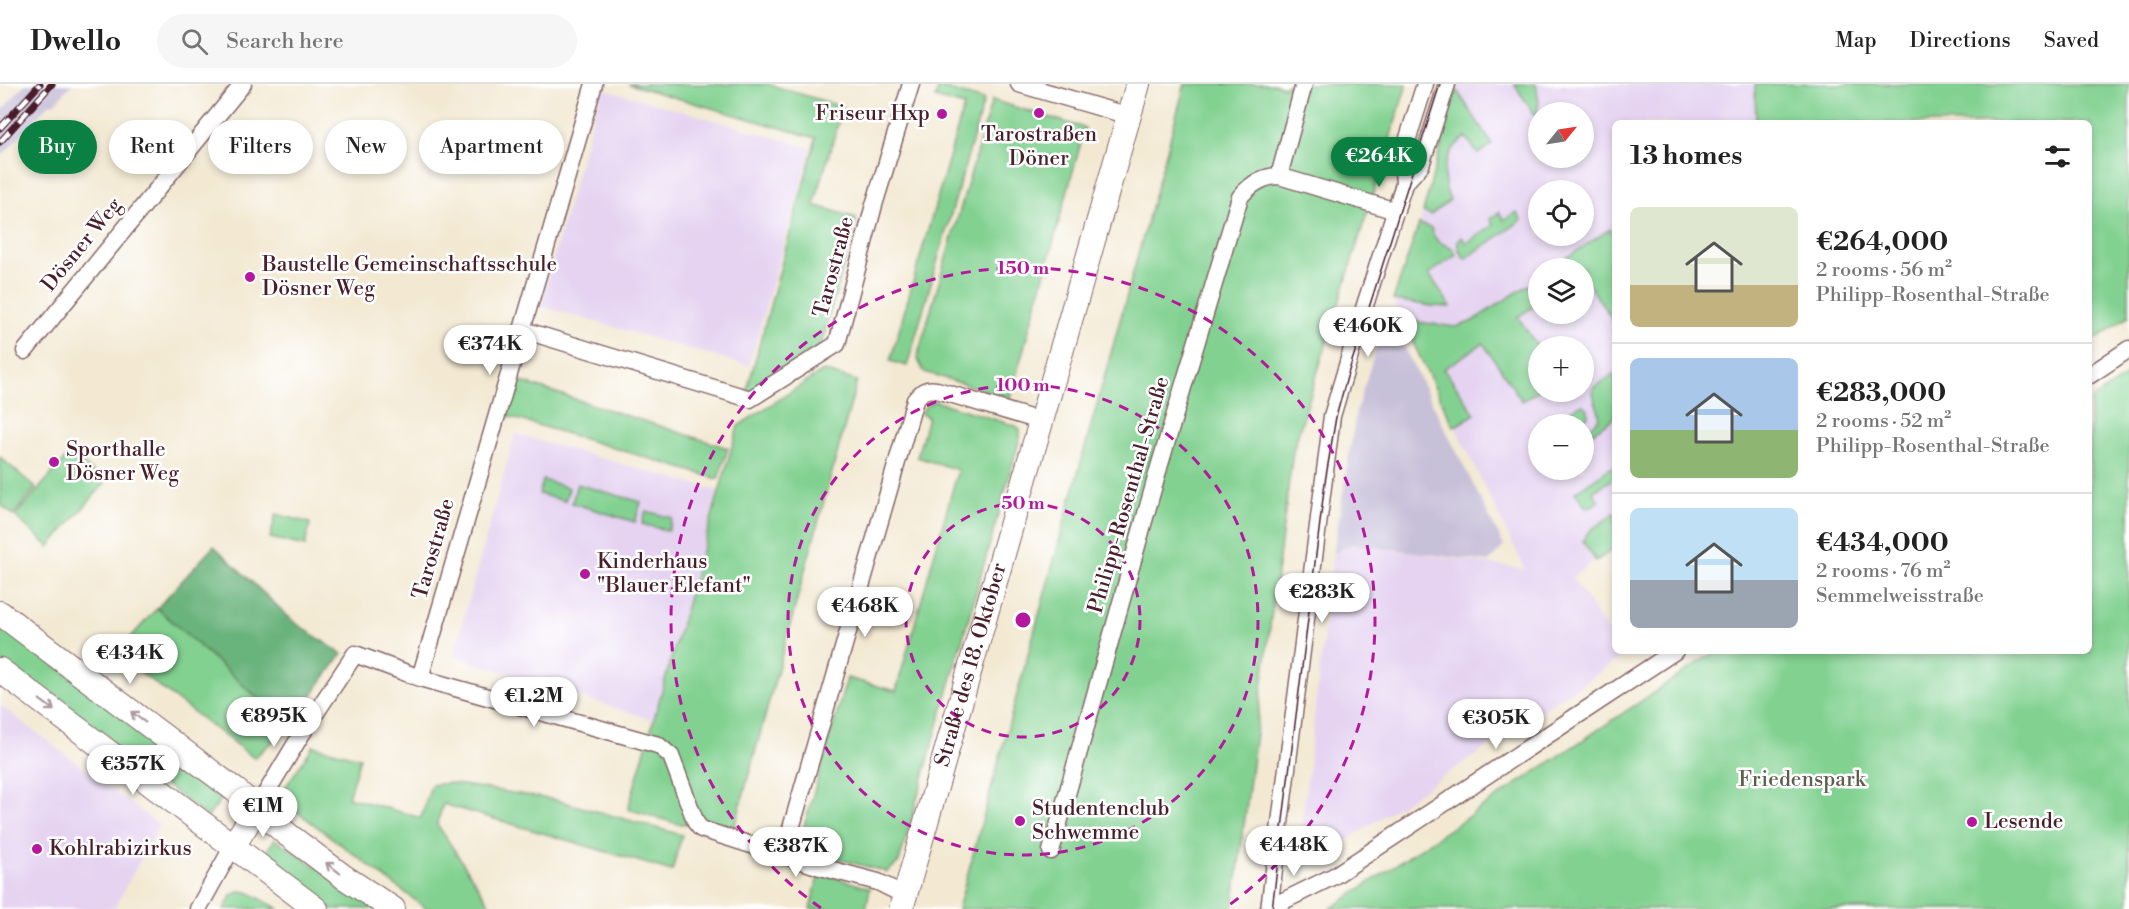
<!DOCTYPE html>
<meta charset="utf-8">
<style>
:root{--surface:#fff;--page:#f6f6f6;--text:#222;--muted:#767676;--line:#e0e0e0;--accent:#0b8043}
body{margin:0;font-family:"Libre Bodoni",serif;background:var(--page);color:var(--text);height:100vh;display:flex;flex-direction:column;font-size:22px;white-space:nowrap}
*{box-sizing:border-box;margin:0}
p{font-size:20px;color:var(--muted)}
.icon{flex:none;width:33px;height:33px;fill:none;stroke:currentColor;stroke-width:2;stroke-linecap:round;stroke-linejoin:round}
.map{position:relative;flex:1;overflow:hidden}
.panel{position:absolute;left:1612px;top:36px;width:480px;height:534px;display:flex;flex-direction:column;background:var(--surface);border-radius:9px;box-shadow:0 3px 9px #0003}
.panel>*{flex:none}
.banner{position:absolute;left:18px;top:36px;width:570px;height:54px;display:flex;gap:12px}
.needle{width:39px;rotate:60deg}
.controls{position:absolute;left:1528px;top:18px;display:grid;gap:12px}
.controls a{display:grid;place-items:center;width:66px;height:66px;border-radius:50%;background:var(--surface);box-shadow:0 3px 9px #0003;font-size:30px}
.price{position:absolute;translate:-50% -51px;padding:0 14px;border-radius:21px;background:#fff;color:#222;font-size:20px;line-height:39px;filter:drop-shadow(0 2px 3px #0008)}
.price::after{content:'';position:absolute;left:50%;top:36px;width:18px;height:14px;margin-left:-9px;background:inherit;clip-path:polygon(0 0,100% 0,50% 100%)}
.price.current{background:var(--accent);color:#fff}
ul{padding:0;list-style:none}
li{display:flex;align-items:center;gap:18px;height:150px;padding:0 18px}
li+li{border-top:2px solid var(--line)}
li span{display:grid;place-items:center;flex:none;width:168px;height:120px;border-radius:9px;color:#555}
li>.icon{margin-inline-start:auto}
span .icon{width:72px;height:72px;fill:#fffc;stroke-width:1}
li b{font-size:26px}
h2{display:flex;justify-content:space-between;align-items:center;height:72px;padding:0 18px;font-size:26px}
.chip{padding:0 21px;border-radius:27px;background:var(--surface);box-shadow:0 3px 9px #0003;font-size:21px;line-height:54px}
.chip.current{background:var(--accent);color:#fff}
header{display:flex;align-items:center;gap:36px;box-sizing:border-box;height:84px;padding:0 30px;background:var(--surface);border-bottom:2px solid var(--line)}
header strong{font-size:28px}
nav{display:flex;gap:33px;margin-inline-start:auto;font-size:21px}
.search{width:420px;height:54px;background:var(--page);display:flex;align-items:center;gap:15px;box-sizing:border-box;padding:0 21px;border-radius:33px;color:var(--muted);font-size:22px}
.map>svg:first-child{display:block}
.built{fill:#e5d3f1;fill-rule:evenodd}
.industrial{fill:#c7c0d9}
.green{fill:#82d191;stroke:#66785e;stroke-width:1.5}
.forest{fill:#69b37b;stroke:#5a6953;stroke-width:1.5}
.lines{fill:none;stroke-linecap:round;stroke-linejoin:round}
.street-casing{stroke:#856666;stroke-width:19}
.secondary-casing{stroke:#856666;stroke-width:26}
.street{stroke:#fff;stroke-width:16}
.secondary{stroke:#fff;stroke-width:24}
.tram{stroke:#4a1f2b;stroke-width:1.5}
.rail-casing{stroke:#4a1f2b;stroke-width:7}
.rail{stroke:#fff;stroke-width:4.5;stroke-dasharray:14;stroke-linecap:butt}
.oneway{stroke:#ae9aa0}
.ring{fill:none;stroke:#b5179e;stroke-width:3;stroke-dasharray:10 8}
.poi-dot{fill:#b5179e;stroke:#fff;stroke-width:2}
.labels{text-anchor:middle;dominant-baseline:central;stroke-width:5;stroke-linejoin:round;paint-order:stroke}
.poi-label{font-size:21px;fill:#4a1f2b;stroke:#fff;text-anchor:start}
.street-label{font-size:21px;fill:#4a1f2b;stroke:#fff}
.park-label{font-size:21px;fill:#5e5d4f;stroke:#fff}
.centre{fill:#b5179e;stroke:#fff;stroke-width:3}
.ring-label{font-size:18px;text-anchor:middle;font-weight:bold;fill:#b5179e;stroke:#fff;stroke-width:5;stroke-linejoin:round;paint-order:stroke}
</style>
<header>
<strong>Dwello</strong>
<div class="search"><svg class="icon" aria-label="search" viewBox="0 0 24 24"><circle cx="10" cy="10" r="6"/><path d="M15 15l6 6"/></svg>Search here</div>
<nav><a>Map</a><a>Directions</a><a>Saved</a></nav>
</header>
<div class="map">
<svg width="2129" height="825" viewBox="0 0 2129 825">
<rect width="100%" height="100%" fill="#fff"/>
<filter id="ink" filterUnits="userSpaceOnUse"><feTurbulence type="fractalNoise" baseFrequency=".0167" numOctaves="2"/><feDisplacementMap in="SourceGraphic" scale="12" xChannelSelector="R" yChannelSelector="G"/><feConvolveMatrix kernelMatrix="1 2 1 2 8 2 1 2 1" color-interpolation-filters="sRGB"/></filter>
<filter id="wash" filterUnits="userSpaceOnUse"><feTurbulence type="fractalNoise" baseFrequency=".008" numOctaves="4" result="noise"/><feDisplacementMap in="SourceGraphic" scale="24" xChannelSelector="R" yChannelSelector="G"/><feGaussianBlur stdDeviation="1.35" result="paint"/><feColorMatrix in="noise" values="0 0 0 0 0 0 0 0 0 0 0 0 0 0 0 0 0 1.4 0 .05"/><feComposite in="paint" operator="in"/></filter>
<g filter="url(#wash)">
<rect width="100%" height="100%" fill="#f3e9d3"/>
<!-- built -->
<path class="built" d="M1458,0H1755L1756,39H1616L1615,464L1572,493L1615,559L1616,567H1621L1624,572L1319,775L1300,757L1333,470L1351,460L1525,485L1393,216L1423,128ZM1539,28H1584V74H1539ZM1539,106H1584V152H1539ZM1539,184H1584V230H1539ZM1539,262H1584V308H1539ZM1539,340H1584V386H1539Z
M601,4L811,64L749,282L540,222Z
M515,350L718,407L653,636L453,572Z
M0,621L159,741L114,825H0Z"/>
<!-- industrial -->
<path class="industrial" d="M25,0H72L55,19L49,20L0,74V28Z
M1378,258L1404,263L1504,462L1489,478L1351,460L1333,470L1356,328Z"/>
<!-- green -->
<path class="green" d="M628,0H768L843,23L814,121L857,134L821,261L753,309L747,306L816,54Z
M1185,0H1274L1285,3L1286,0H1407L1293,367L1233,825H958Z
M1514,0H1536L1539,18L1536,33Z
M1755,0H2129V232L2090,259V39H1756Z
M939,3L984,16L907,282L890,277L964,22L935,14Z
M1456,5L1492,60L1478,70L1466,53C1444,67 1439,93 1450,116L1431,131L1423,128Z
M992,16L1085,44L1010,314L924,288L917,274Z
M1499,128L1504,136L1516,128L1522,136L1465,175L1458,165V156L1462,153L1466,159L1493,141L1490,135Z
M1419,140L1431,144C1433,155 1440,160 1451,163L1456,171L1429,190L1451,223L1432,222L1393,216Z
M1610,145L1615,154V240L1584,193V184H1551Z
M1528,201L1539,219L1518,233L1539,265V306L1522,317L1483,259L1444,285L1475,330L1454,343L1402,236L1455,243L1471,238Z
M823,287L857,297L734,745L713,738L678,740L628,725L738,342Z
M1615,289V333L1584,354V348C1613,329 1592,327 1593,304Z
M2129,290V825H1330L1716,567H2090V317Z
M519,297L728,364L718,395L507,332Z
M935,317L1016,342L1020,345V354L899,778L887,788L808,767L802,758V749L847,594L896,607L958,386L917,373L928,333L921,330L926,321Z
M1583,321L1588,325V332L1577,340H1552L1577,322Z
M71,368L105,399L49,463L15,432Z
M0,373L36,404L13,431L0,420Z
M1615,381V393L1593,408L1599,417L1587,425L1575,408Z
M543,396L569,404L565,417L539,410Z
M577,400L641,418L635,438L572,419Z
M646,427L672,434L668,447L642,440Z
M1615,429V464L1596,477L1583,458L1586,451L1592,445Z
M276,430L310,439L305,462L270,454Z
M157,524L289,642L254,674L116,570Z
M0,540L226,709L208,733L0,576Z
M313,662L360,674L348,713L421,734L431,701L450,699L556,716L682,751L672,787L443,720L437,740L493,825H427L287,720L285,704Z
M275,755L379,825H331L262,773Z
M819,789L870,804L866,825H810Z
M241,807L248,808L279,825H224L232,811Z"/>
<!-- forest -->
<path class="forest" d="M214,462L294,538L342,570L289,642L157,524Z"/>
</g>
<g filter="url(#ink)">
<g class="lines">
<!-- street casing -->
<g class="street-casing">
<path id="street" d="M1019,0L1129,32
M1279,92L1304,0
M1404,100L1421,81L1447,0
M523,246L750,315L837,260L874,121L911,0
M25,267L243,0
M2090,291L2129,265
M420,594L594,0
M257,724L301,651L355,570L420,594L658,661L671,672L696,739L701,745L817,782L878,798L904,811
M1051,767L1160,380L1240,113C1250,101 1263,92 1279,92L1396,127
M783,772L915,316C922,307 926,304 937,306L1040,337
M1269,824L1334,792L1675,567
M198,825L233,762
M1269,825L1332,332L1365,221L1404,100L1402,73L1425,0"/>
</g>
<!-- secondary casing -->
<g class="secondary-casing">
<g id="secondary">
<path d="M0,529L235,706L288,751L344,793L393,825"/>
<path d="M0,586L316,825"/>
<path d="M233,762L257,724"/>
<path id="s1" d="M901,825L1138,0"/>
</g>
</g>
<!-- street -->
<use href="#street" class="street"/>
<!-- secondary -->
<use href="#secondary" class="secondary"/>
<!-- tram -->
<path class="tram" d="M1272,825L1325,398L1336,333L1347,293L1440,0"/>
<!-- rail casing -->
<g class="rail-casing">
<path id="rail" d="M0,44L40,0
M0,58L52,0"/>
</g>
<!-- rail -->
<use href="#rail" class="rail"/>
</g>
<!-- one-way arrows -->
<defs><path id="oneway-shaft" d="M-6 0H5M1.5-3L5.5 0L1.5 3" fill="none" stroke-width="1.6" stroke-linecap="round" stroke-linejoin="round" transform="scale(1.5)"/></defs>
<g class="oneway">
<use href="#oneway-shaft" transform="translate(47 621) rotate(37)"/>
<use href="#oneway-shaft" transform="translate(138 633) rotate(-143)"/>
<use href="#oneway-shaft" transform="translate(333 784) rotate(-143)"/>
</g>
</g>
<!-- distance rings -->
<g class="ring">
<circle cx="1023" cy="536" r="117"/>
<circle cx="1023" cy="536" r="235"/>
<path d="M821 824A352 352 0 1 1 1225 824"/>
</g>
<!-- markers -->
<g class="poi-dot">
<circle cx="1039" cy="29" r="6"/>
<circle cx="942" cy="30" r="6"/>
<circle cx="250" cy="193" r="6"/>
<circle cx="54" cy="378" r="6"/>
<circle cx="585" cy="490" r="6"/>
<circle cx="1020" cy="737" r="6"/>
<circle cx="1972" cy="738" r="6"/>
<circle cx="37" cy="765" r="6"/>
</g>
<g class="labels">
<!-- poi labels -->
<g class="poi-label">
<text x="930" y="30" text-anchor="end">Friseur Hxp</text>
<text x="1039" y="51" text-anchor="middle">Tarostraßen<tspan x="1039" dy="24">Döner</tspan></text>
<text x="262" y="181">Baustelle Gemeinschaftsschule<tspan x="262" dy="24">Dösner Weg</tspan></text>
<text x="66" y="366">Sporthalle<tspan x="66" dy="24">Dösner Weg</tspan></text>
<text x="597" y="478">Kinderhaus<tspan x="597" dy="24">"Blauer Elefant"</tspan></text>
<text x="1032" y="725">Studentenclub<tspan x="1032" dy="24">Schwemme</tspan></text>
<text x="1984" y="738">Lesende</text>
<text x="49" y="765">Kohlrabizirkus</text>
</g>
<!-- street labels -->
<g class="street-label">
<text transform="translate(82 161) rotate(-51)">Dösner Weg</text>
<text transform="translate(834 183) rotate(-75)">Tarostraße</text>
<text transform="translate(1129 411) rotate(-74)">Philipp-Rosenthal-Straße</text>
<text transform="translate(434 465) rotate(-74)">Tarostraße</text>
<text stroke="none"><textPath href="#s1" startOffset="254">Straße des 18. Oktober</textPath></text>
</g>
<!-- park labels -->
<g class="park-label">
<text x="1802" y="696">Friedenspark</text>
</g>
</g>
<circle cx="1023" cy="536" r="9" class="centre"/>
<g class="ring-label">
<text x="1023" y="190">150 m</text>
<text x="1023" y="307">100 m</text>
<text x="1023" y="425">50 m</text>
</g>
</svg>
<div class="controls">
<a><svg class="needle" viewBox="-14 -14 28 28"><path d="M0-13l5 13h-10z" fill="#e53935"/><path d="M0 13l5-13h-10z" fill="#767676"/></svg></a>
<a><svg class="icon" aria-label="locate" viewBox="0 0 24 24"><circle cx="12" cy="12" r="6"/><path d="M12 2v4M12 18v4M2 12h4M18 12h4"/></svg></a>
<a><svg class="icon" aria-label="layers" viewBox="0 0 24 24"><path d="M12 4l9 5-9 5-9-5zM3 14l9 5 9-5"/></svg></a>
<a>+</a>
<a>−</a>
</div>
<b class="price current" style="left:1379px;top:104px">€264K</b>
<b class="price" style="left:1368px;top:274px">€460K</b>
<b class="price" style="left:490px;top:292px">€374K</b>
<b class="price" style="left:1322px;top:540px">€283K</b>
<b class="price" style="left:865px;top:554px">€468K</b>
<b class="price" style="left:130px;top:601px">€434K</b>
<b class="price" style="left:534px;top:644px">€1.2M</b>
<b class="price" style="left:274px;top:664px">€895K</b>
<b class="price" style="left:1496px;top:666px">€305K</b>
<b class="price" style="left:133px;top:712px">€357K</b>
<b class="price" style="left:263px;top:754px">€1M</b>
<b class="price" style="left:1294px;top:793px">€448K</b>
<b class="price" style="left:796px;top:794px">€387K</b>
<div class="banner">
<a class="chip current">Buy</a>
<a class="chip">Rent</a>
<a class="chip">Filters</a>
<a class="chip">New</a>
<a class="chip">Apartment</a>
</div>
<section class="panel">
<h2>13 homes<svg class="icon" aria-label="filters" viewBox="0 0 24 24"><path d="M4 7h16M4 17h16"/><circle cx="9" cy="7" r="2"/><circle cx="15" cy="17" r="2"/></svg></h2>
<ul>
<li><span style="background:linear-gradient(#dfe7d0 65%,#c2b280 0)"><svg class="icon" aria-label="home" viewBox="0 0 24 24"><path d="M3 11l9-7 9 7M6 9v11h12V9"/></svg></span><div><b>€264,000</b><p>2 rooms · 56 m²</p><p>Philipp-Rosenthal-Straße</p></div></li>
<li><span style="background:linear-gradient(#a9c7e8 60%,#8fb573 0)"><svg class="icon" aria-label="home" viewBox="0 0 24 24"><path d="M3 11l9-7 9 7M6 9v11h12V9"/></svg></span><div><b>€283,000</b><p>2 rooms · 52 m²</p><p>Philipp-Rosenthal-Straße</p></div></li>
<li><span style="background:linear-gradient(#bfe0f5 60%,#9aa5b1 0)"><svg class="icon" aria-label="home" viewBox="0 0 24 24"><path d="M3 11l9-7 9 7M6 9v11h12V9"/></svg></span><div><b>€434,000</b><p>2 rooms · 76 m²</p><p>Semmelweisstraße</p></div></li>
</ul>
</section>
</div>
